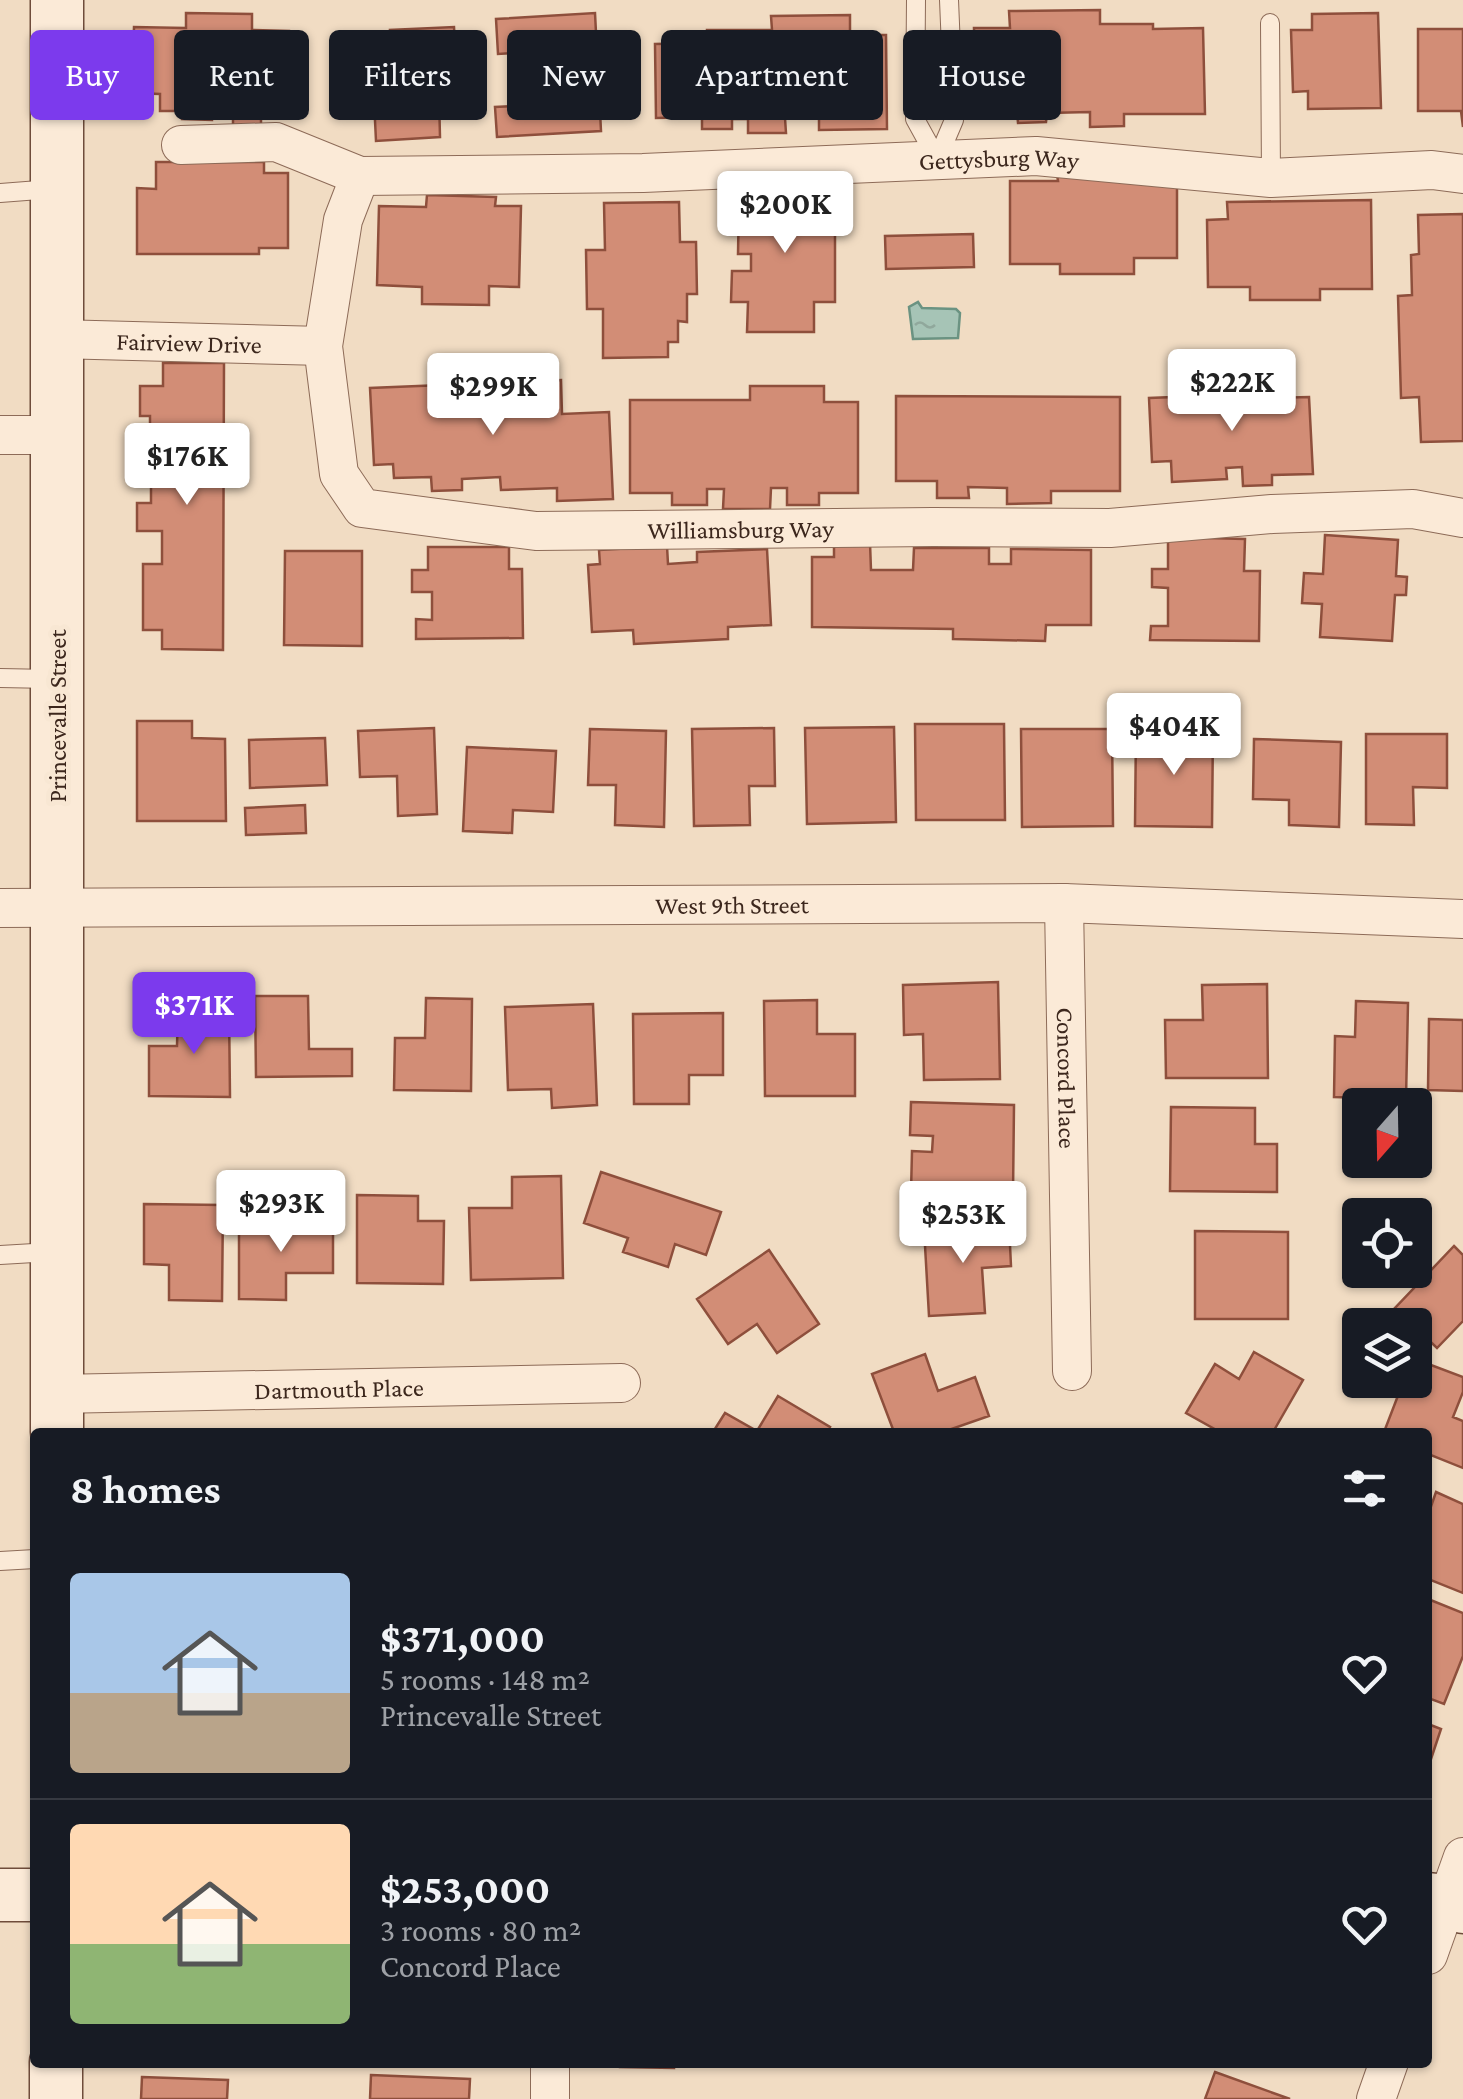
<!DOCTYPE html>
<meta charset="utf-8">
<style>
:root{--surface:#171b24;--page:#20242c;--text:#f1f3f6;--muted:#9ea1a6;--line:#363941;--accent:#7c3aed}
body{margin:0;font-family:"Crimson Pro",serif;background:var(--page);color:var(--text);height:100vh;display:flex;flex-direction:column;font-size:38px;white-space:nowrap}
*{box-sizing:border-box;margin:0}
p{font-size:32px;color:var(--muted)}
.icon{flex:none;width:55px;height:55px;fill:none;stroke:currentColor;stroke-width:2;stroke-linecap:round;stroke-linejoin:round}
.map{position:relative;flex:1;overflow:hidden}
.drawer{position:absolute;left:30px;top:1428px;width:1402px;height:640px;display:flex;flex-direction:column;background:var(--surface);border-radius:10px;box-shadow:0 2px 8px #0004}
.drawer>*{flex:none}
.guide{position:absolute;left:30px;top:30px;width:1405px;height:90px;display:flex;gap:20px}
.needle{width:65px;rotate:200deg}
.fabs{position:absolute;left:1342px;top:1088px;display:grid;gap:20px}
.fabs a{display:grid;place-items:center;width:90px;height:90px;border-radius:10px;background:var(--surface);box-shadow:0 2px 8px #0004;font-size:50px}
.price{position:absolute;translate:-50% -85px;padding:0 22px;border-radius:10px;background:#fff;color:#222;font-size:32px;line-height:65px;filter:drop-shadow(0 2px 5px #0008)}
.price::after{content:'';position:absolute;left:50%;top:60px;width:30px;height:22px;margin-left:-15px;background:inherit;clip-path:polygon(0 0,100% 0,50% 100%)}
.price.on{background:var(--accent);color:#fff}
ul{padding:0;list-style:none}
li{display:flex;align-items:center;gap:30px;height:250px;padding:0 40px}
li+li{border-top:2px solid var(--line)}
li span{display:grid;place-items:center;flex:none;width:280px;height:200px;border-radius:10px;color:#555}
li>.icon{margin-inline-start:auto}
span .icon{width:120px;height:120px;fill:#fffc;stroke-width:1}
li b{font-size:42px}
h2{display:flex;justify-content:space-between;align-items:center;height:120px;padding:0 40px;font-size:42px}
.pill{padding:0 35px;border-radius:10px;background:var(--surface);box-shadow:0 2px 8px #0004;font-size:35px;line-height:90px}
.pill.on{background:var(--accent);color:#fff}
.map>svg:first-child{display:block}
.water{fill:url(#water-ripples);stroke:#6b9382;stroke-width:2.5}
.building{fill:#d28d76;stroke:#8e4f3c;stroke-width:2.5}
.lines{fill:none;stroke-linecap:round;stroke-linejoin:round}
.lane-casing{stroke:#8d6b58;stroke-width:20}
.street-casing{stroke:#8d6b58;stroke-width:40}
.secondary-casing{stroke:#6f4c3b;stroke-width:55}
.lane{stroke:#fbead7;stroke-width:18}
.street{stroke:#fbead7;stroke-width:38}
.secondary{stroke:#fbead7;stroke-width:52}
.labels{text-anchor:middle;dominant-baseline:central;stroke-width:10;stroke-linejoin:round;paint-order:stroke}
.street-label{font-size:25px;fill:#3c271d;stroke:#f8e7d3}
</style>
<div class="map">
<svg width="1463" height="2099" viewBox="0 0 1463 2099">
<defs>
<pattern id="water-ripples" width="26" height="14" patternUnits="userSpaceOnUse" patternTransform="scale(2.5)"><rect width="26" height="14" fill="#a6c4b6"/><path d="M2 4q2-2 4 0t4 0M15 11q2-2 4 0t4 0" fill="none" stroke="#90a89c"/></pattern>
</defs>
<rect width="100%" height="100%" fill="#f1dcc3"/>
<!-- water -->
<path class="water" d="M918,302L922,308L956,309L960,313L958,338L913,339L909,307Z"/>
<!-- building -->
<path class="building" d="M1100,10V24H1153V29L1203,28L1205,114H1124V126L1090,127V112L1047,113L1046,122L1018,123L1017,111H988V97L975,98L974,28H1010L1009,11Z
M186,13L252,14V30L289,31L287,113H261V126L233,125V98H213L212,120L182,119V111H160V94L132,93L134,27L186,28Z
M595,13L601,131L497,137L495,107L514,106L512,53L498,54L496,19Z
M1378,13L1381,108L1308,109V91L1293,92L1291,30H1312V14Z
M850,15V35H886L887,129L819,130V117L785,118L786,133H748V119H732V129H702V117L656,118L655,44L707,43V30H772L771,16Z
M454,27L458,96L439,97L440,137L376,141L374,100L353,101L352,77L367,76L365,52H392L390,30Z
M1418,29H1463V127L1461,111H1418Z
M156,162H264V173H288V248H259V254H137V188L156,189Z
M1057,174H1177V258H1134V274H1060V264H1010V181H1058Z
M759,181H832V204H816V232H835V302H814V332H747L748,302H731L732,271H751V254H738L739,198H759Z
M427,195L496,197L495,206H521L519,287L489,286V305L422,304V287L377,285L379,206L426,207Z
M1371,200L1372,289H1320V300H1250V287H1208L1207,220L1228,219L1227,202Z
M679,202L680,242H696L697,294H687V322L678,321V342H668V357L603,358V309H587L586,250H605L604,203Z
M1463,214V441L1421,442L1419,397L1401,398L1398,296L1412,295L1411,255L1419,254L1418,215Z
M973,234L974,267L886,269L885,236Z
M163,363H224L223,650L162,649V630H143V564H162V531H137V503H151V477L170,478V442H150V416H140V386H163Z
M561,380L562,414L609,412L613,499L557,501V488L501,490L500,477L462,479V490L432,491L431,477L394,478L393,464L374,465L370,388Z
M1267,381L1268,398L1309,397L1313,474L1272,475V485L1243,486L1242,467L1226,468L1227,479L1172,482L1171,461L1152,462L1149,398L1199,396V384Z
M750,386H824V402H858V493H819V505H787V488H771L770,509H723L724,489H707V505H672V493H630V400H750Z
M896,396L1120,397V491H1051V503L1007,504V488L968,487L969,498H937V481H896Z
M1325,535L1398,540L1396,576L1407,577L1406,595H1395L1392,641L1320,637L1322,604L1302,603L1304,573L1323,574Z
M1168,537L1245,539L1244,571H1260L1259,641L1150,640L1151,626H1168V588L1152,587V569H1168Z
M834,542L870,543L871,570H913L914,548H989V564H1011V549L1091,550V625H1046L1045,641L953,639V629L812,627V557H834Z
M667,546L668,564L697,562V552L767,549L771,625L728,627V639L634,644L633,630L592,632L588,565L600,564L599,550Z
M428,547H509V569H522L523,638L416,639V619L432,620V592H412V570H428Z
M285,551H362V646L284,645Z
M137,721H192V738L225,739L226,821H137Z
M915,724H1004L1005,820H916Z
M894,727L896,822L807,824L805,728Z
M434,728L437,814L398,816L397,776L360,777L358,731Z
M774,728L775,786H749L750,825L694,826L692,729Z
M1136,728L1213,729L1212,827L1135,826Z
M590,729L666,731L664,827L615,825L616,785H588Z
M1021,729H1112L1113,826L1022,827Z
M1366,734H1447V788L1413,787L1414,825L1366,824Z
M325,738L327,785L250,788L249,740Z
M1254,739L1341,742L1339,827L1289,825V800L1253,799Z
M467,747L556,751L553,812L513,810L512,833L463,831Z
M305,805L306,833L246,835L245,808Z
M998,982L1000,1079L924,1080L923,1034L904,1035L903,985Z
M1267,984L1268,1078H1166L1165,1020H1203L1202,985Z
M255,996H308L309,1049H352V1076L256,1077Z
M426,998L472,999L471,1091L394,1090L395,1038H425Z
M817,1000V1034H855V1096H765L764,1001Z
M1356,1001L1408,1003L1406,1099L1334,1097L1335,1036L1355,1037Z
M593,1004L597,1105L552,1108L551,1089L508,1090L505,1007Z
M178,1008H229L230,1097L149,1096V1046H177Z
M723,1013V1075H689V1104H634L633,1014Z
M1429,1019L1463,1020V1091L1428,1090Z
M911,1102L1014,1105L1013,1194L911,1192L912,1151L932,1152L933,1136L910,1135Z
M1171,1107L1255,1108V1144H1277V1192L1170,1191Z
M601,1172L721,1212L706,1255L675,1244L668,1267L623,1252L628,1238L584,1223Z
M561,1176L563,1278L471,1280L469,1208H512V1177Z
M357,1195L418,1196V1221H444L443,1284L357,1283Z
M144,1204L223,1205L222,1301L169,1300V1265L144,1264Z
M239,1222H333V1273H286V1300L239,1299Z
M1009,1224L1011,1266L982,1268L985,1313L929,1316L924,1228Z
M1195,1231L1288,1232V1319H1195Z
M1454,1246L1463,1255V1321L1437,1348L1395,1308Z
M769,1250L819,1324L777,1353L757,1324L728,1344L697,1299Z
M1254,1352L1303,1380L1273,1432H1220L1186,1413L1215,1364L1239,1379Z
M925,1354L938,1391L975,1377L989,1416L943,1432H894L872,1374Z
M1415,1359L1463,1377V1392L1453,1417L1463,1421V1468L1428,1454V1432H1384L1404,1380H1415Z
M778,1396L830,1427L827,1432H713L725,1413L757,1431Z
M1436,1492L1463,1504V1593L1428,1579V1515Z
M1428,1599L1463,1613V1656L1444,1704L1428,1698Z
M1428,1724L1441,1729L1428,1768Z
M620,2062H674V2068L620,2067Z
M1215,2072L1290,2099H1205Z
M371,2075L470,2079L469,2099H370Z
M142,2077L228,2080L227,2099H141Z"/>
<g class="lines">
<!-- lane casing -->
<g class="lane-casing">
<path id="lane" d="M916,0L915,119L937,159
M1270,23L1271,178
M937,160L954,120L949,0
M0,193L52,189
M0,678L51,679
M0,1255L51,1252
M0,1561L35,1559"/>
</g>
<!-- street casing -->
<g class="street-casing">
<g id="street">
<path id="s1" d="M181,145L276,142L360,176L643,173L1036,156L1271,178L1432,170L1463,174"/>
<path id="s2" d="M360,176L343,220L323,346L339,474L362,508L536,531L933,527L1110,528L1272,514L1413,509L1463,518"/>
<path id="s3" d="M57,339L323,346"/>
<path d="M0,435H57"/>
<path id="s4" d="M1064,903L1072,1371"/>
<path id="s5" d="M0,908L1064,903L1463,919"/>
<path id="s6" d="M57,1394L621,1383"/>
<path d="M1428,1955L1463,1857"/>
<path d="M550,2099V2062"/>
<path d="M1376,2099L1389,2062"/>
</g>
</g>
<!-- secondary casing -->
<g class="secondary-casing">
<path id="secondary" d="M57,1432V0
M0,1895H35
M1428,1899L1447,1901L1463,1907
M56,2099V2062"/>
</g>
<!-- lane -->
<use href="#lane" class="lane"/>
<!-- street -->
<use href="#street" class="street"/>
<!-- secondary -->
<use href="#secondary" class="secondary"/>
</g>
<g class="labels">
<!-- street labels -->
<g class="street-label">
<text stroke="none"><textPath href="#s1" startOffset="825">Gettysburg Way</textPath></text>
<text stroke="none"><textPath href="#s3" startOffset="132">Fairview Drive</textPath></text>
<text stroke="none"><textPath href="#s2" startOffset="725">Williamsburg Way</textPath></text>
<text transform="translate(57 716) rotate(-90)">Princevalle Street</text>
<text stroke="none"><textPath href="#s5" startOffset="732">West 9th Street</textPath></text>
<text stroke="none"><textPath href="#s4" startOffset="175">Concord Place</textPath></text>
<text stroke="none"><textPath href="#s6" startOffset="282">Dartmouth Place</textPath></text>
</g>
</g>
</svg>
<div class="fabs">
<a><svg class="needle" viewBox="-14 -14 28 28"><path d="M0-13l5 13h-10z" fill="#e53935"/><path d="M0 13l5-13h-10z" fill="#9ea1a6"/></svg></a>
<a><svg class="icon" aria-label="locate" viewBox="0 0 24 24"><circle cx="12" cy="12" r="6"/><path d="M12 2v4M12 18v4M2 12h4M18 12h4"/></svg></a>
<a><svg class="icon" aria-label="layers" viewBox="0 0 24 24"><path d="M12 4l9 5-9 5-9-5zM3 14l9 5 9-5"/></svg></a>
</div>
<b class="price" style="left:785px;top:256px">$200K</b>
<b class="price" style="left:1232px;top:434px">$222K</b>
<b class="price" style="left:493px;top:438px">$299K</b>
<b class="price" style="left:187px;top:508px">$176K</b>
<b class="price" style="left:1174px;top:778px">$404K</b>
<b class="price on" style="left:194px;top:1057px">$371K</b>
<b class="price" style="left:281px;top:1255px">$293K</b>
<b class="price" style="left:963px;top:1266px">$253K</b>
<div class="guide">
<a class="pill on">Buy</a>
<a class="pill">Rent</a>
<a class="pill">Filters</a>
<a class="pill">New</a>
<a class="pill">Apartment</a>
<a class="pill">House</a>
</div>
<section class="drawer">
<h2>8 homes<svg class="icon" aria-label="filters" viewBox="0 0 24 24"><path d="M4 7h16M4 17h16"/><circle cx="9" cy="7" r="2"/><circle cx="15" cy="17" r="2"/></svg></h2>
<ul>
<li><span style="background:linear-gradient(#a9c7e8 60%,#b9a48a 0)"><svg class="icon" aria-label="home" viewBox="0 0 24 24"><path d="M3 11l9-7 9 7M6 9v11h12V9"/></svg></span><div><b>$371,000</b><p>5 rooms · 148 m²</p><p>Princevalle Street</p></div><svg class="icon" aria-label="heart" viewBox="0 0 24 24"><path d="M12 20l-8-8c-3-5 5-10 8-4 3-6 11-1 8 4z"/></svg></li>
<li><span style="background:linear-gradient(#ffd9b3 60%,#8fb573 0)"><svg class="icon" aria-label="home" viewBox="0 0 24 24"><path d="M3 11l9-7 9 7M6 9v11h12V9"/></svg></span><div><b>$253,000</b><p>3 rooms · 80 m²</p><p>Concord Place</p></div><svg class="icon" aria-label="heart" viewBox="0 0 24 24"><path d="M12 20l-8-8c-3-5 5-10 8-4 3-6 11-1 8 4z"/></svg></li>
</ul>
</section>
</div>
